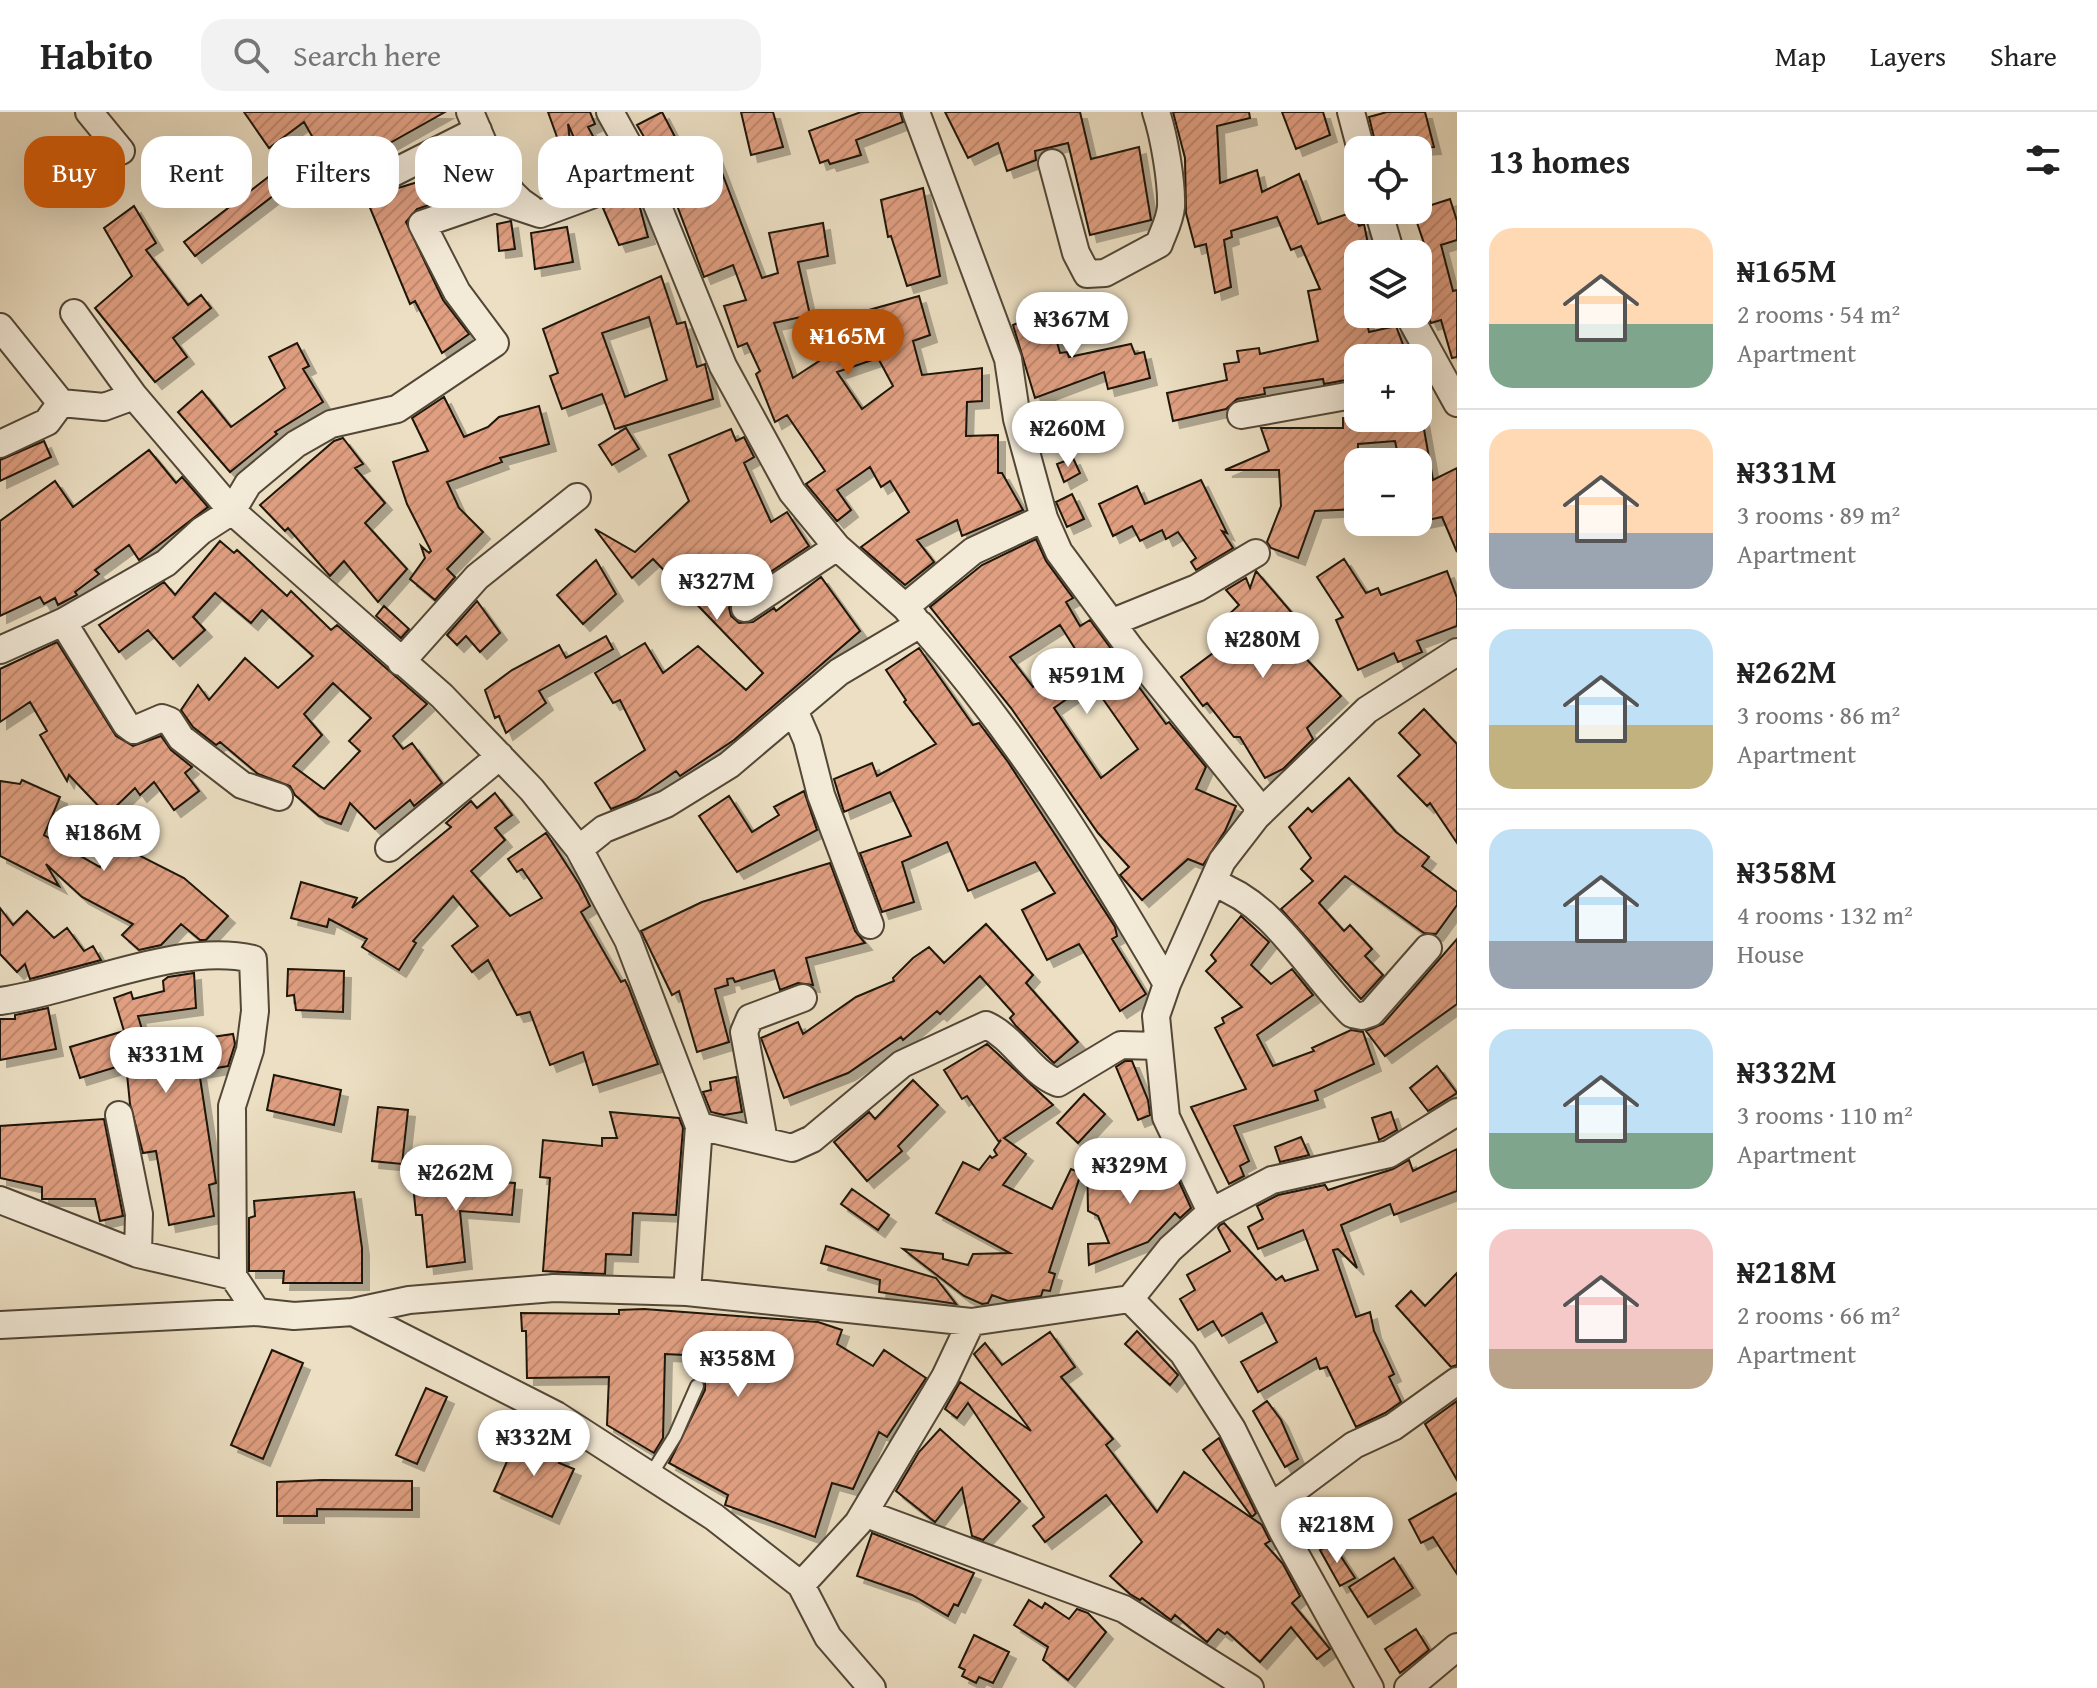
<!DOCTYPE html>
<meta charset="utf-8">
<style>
:root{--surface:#fff;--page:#f2f2f2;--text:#222;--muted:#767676;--line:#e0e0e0;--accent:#b45309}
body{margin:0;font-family:"Gentium Book Plus",serif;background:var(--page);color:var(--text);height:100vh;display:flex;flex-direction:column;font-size:30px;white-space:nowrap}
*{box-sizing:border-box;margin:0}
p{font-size:26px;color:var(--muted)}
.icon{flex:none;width:44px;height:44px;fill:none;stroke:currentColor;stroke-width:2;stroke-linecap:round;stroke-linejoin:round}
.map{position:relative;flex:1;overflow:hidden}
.side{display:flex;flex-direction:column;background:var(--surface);width:640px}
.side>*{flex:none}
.guide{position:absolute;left:24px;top:24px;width:760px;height:72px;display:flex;gap:16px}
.tools{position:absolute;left:1344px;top:24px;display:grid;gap:16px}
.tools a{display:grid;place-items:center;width:88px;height:88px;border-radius:16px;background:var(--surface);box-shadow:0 8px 32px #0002;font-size:40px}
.price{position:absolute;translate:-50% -68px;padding:0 18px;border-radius:28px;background:#fff;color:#222;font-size:26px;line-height:52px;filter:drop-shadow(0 2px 4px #0008)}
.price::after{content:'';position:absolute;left:50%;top:48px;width:24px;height:18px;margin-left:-12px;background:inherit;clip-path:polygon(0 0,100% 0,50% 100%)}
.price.on{background:var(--accent);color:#fff}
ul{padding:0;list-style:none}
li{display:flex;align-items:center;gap:24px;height:200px;padding:0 32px}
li+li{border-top:2px solid var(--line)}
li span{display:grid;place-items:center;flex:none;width:224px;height:160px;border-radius:24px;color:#555}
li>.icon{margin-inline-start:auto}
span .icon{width:96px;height:96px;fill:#fffc;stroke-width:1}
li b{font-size:34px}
h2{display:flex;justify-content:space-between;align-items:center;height:96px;padding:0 32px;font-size:34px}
.pill{padding:0 28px;border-radius:24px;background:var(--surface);box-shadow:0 8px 32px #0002;font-size:28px;line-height:72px}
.pill.on{background:var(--accent);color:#fff}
header{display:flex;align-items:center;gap:48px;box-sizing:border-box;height:112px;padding:0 40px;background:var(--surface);border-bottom:2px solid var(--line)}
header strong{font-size:38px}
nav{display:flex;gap:44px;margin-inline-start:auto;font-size:28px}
.search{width:560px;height:72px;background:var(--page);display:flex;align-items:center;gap:20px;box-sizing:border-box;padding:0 28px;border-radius:24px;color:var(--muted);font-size:30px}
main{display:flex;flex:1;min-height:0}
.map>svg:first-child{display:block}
.building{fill:url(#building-hatch);stroke:#1f1407;stroke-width:2;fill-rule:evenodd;filter:url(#shadow)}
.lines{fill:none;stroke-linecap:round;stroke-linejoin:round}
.service-casing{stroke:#524736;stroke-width:16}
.minor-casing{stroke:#524736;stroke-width:30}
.service{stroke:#f3ead8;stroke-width:12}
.minor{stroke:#f3ead8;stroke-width:26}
</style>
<header>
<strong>Habito</strong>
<div class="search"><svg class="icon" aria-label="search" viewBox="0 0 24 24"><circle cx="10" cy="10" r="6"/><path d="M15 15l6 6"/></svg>Search here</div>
<nav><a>Map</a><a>Layers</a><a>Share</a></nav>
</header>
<main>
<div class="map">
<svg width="1457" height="1576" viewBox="0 0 1457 1576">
<defs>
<pattern id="building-hatch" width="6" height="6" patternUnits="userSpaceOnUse" patternTransform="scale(2)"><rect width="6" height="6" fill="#e09f81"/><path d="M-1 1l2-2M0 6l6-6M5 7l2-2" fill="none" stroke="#c0886e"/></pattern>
<filter id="shadow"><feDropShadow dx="7" dy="7" stdDeviation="0" flood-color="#0004"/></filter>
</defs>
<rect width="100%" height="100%" fill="#ecdfc3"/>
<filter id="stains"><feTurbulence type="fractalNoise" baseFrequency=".0025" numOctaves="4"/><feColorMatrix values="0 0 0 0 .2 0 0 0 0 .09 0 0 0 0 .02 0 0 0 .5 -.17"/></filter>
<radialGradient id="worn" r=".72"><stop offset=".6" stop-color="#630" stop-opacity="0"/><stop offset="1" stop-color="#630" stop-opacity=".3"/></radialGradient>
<!-- building -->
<path class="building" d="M244,0H445L390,31L340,74L304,10L269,36Z
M548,0H590L595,12L588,15L608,52L589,61L568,12L572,48L566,50Z
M662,0L687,48L713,37L762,166L778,161L769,121L823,111L828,144L798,150L810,203L774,211L793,266L842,234L833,208L919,184L930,223L913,229L922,263L982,256V289L967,290L966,324L998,323V361H1002L1023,398L962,424L957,408L917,428L934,450L905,473L861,435L909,400L890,369L881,375L870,355L837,378L851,398L837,409L806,372L825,359L787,303L775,310L756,262L760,259L747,231L738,235L724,194L746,188L733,153L704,165L664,59L637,13ZM878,246L893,274L862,297L837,260Z
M741,0H773L783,35L751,43Z
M861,0H900L903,10L856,28L861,43L830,52L828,48L820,51L809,19Z
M945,0H1080L1091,47L1139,35L1151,108L1090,123L1068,31L1035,39L1036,48L1007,59L998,31L968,46Z
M1173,0H1249L1250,6L1217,14L1220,71L1257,58L1262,80L1299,62L1318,112L1353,100L1359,114L1364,112L1370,142H1358V149L1353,151L1358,173V202H1365L1369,220L1396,214L1408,246H1353L1357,266L1324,272L1323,267L1264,276L1265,282L1237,287L1226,297L1173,309L1167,281L1227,268L1224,252L1239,250L1237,239L1259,236L1260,242L1318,229L1308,179L1320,177L1301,134L1291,138L1277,105L1231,119L1232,125L1224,128L1231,175L1215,181L1206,132L1195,135L1186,101L1185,46Z
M1282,0H1323L1330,23L1296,37Z
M1387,0H1425L1434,35L1377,38L1369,5Z
M289,49L300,63L195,144L184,130Z
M474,53L480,75L417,97L406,110L443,188L469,222L442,241L415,189L410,192L368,91L398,76Z
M923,76L940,164L907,174L891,124L888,125L881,88Z
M637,85L648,125L619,133L603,96Z
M1450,87L1457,109V128L1441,133L1453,179L1457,178V245L1452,246L1441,208L1431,211L1422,193L1418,152L1430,149L1413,99Z
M134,94L156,131L146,138L188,193L201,183L211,196L173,226L187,245L155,270L95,196L132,164L104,116Z
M511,109L515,137L499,139L497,112Z
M567,115L573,150L535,157L531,121Z
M661,164L677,212L685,210L697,255L705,252L713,287L615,317L602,282L562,297L550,264L558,261L543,217ZM649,205L667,268L625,285L602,221Z
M1048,198L1060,241L1067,240L1069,245L1131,232L1135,242L1144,240L1150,266L1108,277L1104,260L1035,286L1013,213Z
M297,231L309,254L303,257L323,290L275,320L277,322L230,360L178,300L202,279L231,315L285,276L269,245Z
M444,285L464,325L488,315L499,305L539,294L549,332L500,346L502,350L447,370L459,396L483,420L447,457L455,465L435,488L410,467L425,446L421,434L429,441L431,439L407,392L393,350L428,339L412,306Z
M1343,306H1422L1433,368L1457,356V440L1442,405L1418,410V399L1429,392L1418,394V338L1398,343L1395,329L1358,332V397L1315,399L1298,446L1271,436L1267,430L1281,394L1279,358H1225L1269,339L1261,316H1343Z
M626,316L639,337L612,353L599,333Z
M731,317L736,329L744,325L754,345L744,351L771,410L787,400L809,434L736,483L729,496L731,504L739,511L753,510L774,496L776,499L821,465L860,519L734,628L680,664L676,659L636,687L611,697L595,671L645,638L620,588L613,591L595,561L645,531L663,561L698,534L746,578L763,561L653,447L632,466L595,417L635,440L689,389L669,343Z
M343,326L363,352L355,356L385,391L365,411L407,457L378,490L344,449L330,464L288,416L285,419L260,393L334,329Z
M44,329L51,345L0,369V348Z
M149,338L176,371L182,365L208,395L139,448L129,433L95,458L99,462L75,480L77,483L58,493L55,486L44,492L40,485L0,504V409L55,369L73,395Z
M1073,346L1080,361L1064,370L1057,352Z
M1201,368L1227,421L1222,419L1233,436L1196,458L1191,450L1196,446L1178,420L1166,427L1162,418L1140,429L1132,414L1113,424L1099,392L1137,374L1145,392Z
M1072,382L1084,407L1067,415L1056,390Z
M1036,427L1046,449L1073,486L1066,490L1080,514L1090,508L1166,612L1169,610L1206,655L1196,677L1236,694L1225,719L1203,753L1188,747L1142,788L1120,763L1129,755L1098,721L1011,596L930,495L982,453ZM1060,513L1079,543L1033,575L1010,545ZM1091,570L1138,637L1101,666L1054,596Z
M220,429L234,441L237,438L287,484L291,479L331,518L337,513L427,592L393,624L403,637L412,631L442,671L414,694L410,688L375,717L350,691L341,712L319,704L295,683L290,674L258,662L220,630L216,633L193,615L181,598L198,573L209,588L245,546L278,576L313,544L262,498L251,511L215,481L193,505L205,518L173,547L148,518L119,540L99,513L164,470L175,483ZM333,571L371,606L349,629L360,639L324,677L293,654L322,623L304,602Z
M1344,447L1366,481L1378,476L1381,483L1447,459L1457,486V514L1417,529L1422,540L1398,550L1394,541L1358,558L1336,508L1343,505L1317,465Z
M596,448L616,482L583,512L557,483Z
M1256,459L1298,508L1283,522L1341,584L1307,616L1313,627L1283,657L1265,666L1240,625H1234L1207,591L1203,594L1181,565L1237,523L1224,507L1239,493L1226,478L1246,466L1250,476Z
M477,489L500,521L480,540L466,524L457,533L447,523Z
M384,494L409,517L401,526L376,504Z
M606,524L613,537L539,579L546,591L506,621L499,604L495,606L485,578L512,558L559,533L566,546Z
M57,530L116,624L133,634L161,624L171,638L192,655L185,661L199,679L174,698L154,670L140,683L135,676L107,703L69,663L67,669L40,623L47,619L30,590L0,610V557Z
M919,536L973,613L979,611L1008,650L1115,815L1117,824L1112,827L1146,882L1120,899L1079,832L1047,848L1022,798L1055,781L1035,750L968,779L947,730L902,750L914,790L882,800L860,741L911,724L890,680L844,700L834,667L872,651L877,664L936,632L904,590L906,588L886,558Z
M1424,597L1457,632V731L1430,691L1427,694L1398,664L1420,643L1399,621Z
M1349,666L1396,720L1429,745L1422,754L1457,780V793L1436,822L1424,821L1345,764L1319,791L1344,819L1350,813L1372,837L1365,844L1383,863L1361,887L1281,797L1313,769L1301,757L1311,746L1289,715L1308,696L1312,700Z
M22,668L60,685L44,723L100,755L113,730L184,766L228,804L206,828H200L181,812L161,833L139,838L122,823L133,812L82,785L46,752L59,774L0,744V669L20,672Z
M804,679L817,718L737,760L699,704L729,684L752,720L779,703L774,695Z
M495,681L512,703L495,716L505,728L471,759L510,804L542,786L522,757L517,760L508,747L546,721L579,772L590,794L581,800L621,870L625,868L628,874L658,952L593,973L583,940L550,953L530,900L517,903L488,848L472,860L452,834L478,814L453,784L413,829L416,831L399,858L362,835L367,827L329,807L327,815L291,806L301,770L357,786L352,796L451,715L446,711L471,689L477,696Z
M830,751L855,819L865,831L806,846L813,873L798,871L780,878L774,858L735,870L733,866L727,867L728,873L715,877L729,930L697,940L679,879L672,883L641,819L702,790Z
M0,796L13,813L27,799L54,826L67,816L84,839L93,834L101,848L30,867L25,852L17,860L0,842Z
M1241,804L1269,830L1251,853L1271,872L1292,857L1313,883L1257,923L1273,954L1314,939L1312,936L1351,918L1363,920L1374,952L1315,979L1318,988L1234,1014L1249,1049L1240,1054L1244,1064L1229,1072L1191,995L1246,977L1215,916L1224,911L1222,906L1242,895L1206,859L1216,849L1211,843Z
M986,812L1033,863L1026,871L1078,930L1054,951L1016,914L1010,906L1014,902L980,864L940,902L937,899L903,928L901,925L848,961L784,986L761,926L798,910L803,922L856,885L894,869L893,866L913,846L929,835L944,851Z
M1457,827V892L1385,944L1366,919L1383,912Z
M288,857L344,859L343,900L296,898L294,883L287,884Z
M194,861L196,896L138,904L149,941L193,935L192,928L233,922L235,932L228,954L199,959L216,1071L209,1073L214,1104L169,1113L156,1039L143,1041L130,992L126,952L80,966L70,935L124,919L114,886L131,880L133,887L164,879L163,869L168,865Z
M48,896L56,937L0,948V907H15V903Z
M987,932L1053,993L1004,1026L1026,1042L1003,1073L1052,1097L1071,1057L1081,1061L1049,1160L1055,1162L1050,1179L1043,1178L1041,1184L1008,1189L992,1183L988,1191L982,1192L964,1184L903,1137L943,1142V1147L968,1153L973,1142L1010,1141L936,1101L963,1050L979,1058L990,1044L992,1046L997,1043L994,1038L1001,1028L999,1030L967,984L962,987L944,958Z
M1125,949H1132L1148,988L1150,1003L1138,1008L1116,955Z
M1437,954L1457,981L1428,999L1410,976Z
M274,963L341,978L334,1013L267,998Z
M736,965L742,1000L724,1003L711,1000L703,980L711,978L710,970Z
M913,968L938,993L898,1034L902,1039L867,1069L834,1030L869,1000L875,1007Z
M1084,982L1105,1002L1078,1031L1057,1011Z
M378,995L408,998L402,1052L372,1049Z
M610,1000L679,1006L683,1016L676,1103L633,1101L631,1143L606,1142L605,1162L543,1159L550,1066L540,1065L543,1028L602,1034V1026H617Z
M1391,1000L1397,1018L1379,1028L1372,1006Z
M104,1007L123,1104L100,1109L95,1087H42V1075L0,1066V1014Z
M1301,1025L1309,1043L1280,1050L1275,1035Z
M1457,1037V1079L1394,1103L1390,1092L1341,1113L1357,1156L1338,1137L1333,1138L1356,1205L1370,1200L1374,1219L1394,1262L1389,1265L1401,1290L1385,1301L1356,1315L1327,1255L1320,1257L1316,1246L1258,1280L1241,1250L1277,1230L1262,1201L1222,1224L1213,1209L1198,1218L1180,1187L1195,1178L1187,1163L1230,1139L1218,1116L1220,1113L1224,1111L1276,1168L1282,1164L1285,1169L1318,1158L1303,1118L1258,1137L1248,1115L1263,1107L1257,1094L1278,1083L1325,1073L1328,1078L1393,1057L1409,1048L1413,1059Z
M1087,1044L1121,1061L1135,1048L1143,1058L1147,1054L1166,1075L1177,1065L1191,1096L1180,1106L1175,1101L1148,1130L1089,1153L1088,1132L1109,1131L1098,1104L1088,1099Z
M466,1064L467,1068L515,1071L512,1103L460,1099L465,1150L427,1155L422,1103H416L413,1072Z
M852,1077L889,1103L878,1118L841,1092Z
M354,1080L362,1136V1171H283L284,1159H249V1106L255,1104L254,1089Z
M826,1134L936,1166L956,1192L879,1180L880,1168L821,1151Z
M1457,1161V1253L1451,1255L1396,1194L1411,1179L1425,1194Z
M644,1197L818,1210L842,1218L837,1232L873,1254L884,1238L926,1266L887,1325L879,1320L853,1377L832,1371L815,1425L725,1393L728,1383L669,1351L705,1278V1244L665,1242L663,1326L654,1341L607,1313L609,1265L527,1266L526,1219H522L521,1201L619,1202V1198Z
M1137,1219L1178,1263L1170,1273L1125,1232Z
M1050,1220L1075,1255L1061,1265L1113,1327L1106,1333L1157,1400L1184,1360L1262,1413L1270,1429L1265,1432L1283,1452L1300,1484L1292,1491L1330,1537L1317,1547L1291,1515L1260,1550L1227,1520L1225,1522L1218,1517L1207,1530L1175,1503L1171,1508L1142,1486L1140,1488L1130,1482L1110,1464L1142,1430L1106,1383L1045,1430L1033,1414L1044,1405L968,1291L957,1306L945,1297L960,1270L1031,1319L974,1242L985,1231L1002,1253Z
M272,1238L303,1251L263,1347L231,1333Z
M426,1276L447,1285L417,1352L396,1343Z
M1267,1289L1281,1308L1298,1347L1285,1355L1253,1299Z
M1457,1289V1368L1425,1312Z
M940,1317L1020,1389L983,1428L972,1424L962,1376L935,1410L896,1379L919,1340Z
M1219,1326L1256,1401L1252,1405L1203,1338Z
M515,1331L527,1336L529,1331L562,1345L559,1351L574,1357L552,1405L494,1379Z
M322,1368L412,1369V1398L317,1397V1404H277V1370Z
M1457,1381V1462L1433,1425L1421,1431L1409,1408Z
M872,1421L974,1461L958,1494L954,1492L948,1504L912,1483L857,1464Z
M1332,1431L1355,1466L1340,1474L1320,1438Z
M1394,1446L1413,1476L1368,1505L1349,1475Z
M1029,1488L1042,1496L1045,1491L1069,1507L1077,1497L1088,1501L1106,1520L1068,1568L1043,1548L1048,1535L1014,1513Z
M1416,1517L1429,1538L1400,1561L1385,1537Z
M974,1523L1009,1540L993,1571L979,1565L976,1571L962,1564L965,1558L959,1555Z"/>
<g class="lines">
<!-- service casing -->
<g class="service-casing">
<path id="service" d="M650,1364L675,1324L697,1274"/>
</g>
<!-- minor casing -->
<g class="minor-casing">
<path id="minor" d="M89,0L121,39
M470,0C484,32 499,78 530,96
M610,0L645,63L723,254L792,380L837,435L905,495
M916,0L1008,247L1017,307L1044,406L1059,440L1130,536L1258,694L1256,705
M1351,0L1361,38
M1052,51L1076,141L1087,162L1105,161L1159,132C1163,121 1170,108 1171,95C1172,70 1164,24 1156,0
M363,76L478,18
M1378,98L1391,142
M74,201L134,284L232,399L442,584L532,678L579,737L628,828L699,1014L687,1180
M1408,202L1457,291
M0,215L61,291L104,295L134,284
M1241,303L1358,282
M0,332L47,310L61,291
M745,496L837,435
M915,507L905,495L973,439L1044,406
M63,510L126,612L134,618L162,606L170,609L181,626L242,673L279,685
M1113,510L1197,476L1256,441
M0,538L63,510L166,451L201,419L232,399L248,372L296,332L331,312L397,297L495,231L457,180L422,112L495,87L540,102L645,63
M401,550L477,465L577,385
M794,598L807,628L821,683L870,813
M389,736L500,644
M579,737L604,717L666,692L729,653L839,560L920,512C1016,622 1094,746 1167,872
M1213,771C1275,792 1307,858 1352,902L1362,904L1371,901L1428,836
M0,889C77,879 179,829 253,847L255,899L250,938L232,994L233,1164L257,1200
M119,1003L139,1102L138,1142
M699,1014L792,1036L812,1027L902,952L986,913C1015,926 1028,959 1058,971L1121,933L1158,934
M764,1029L744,920L750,906L803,886
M0,1088L138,1142L233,1164
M1211,1100L1166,1005L1156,904L1167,872L1222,749L1256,705L1367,598L1457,540
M1130,1187L1170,1137L1211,1100L1272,1068L1389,1042L1457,1000
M353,1200L556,1303L714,1405L801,1473L828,1525L872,1576
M0,1213L257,1200L294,1204L353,1200L409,1188L554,1176L687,1180L971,1210L1130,1187L1183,1241L1232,1317L1283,1420L1370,1576
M1271,1395L1354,1333L1393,1315L1457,1269
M864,1401L1124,1497L1250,1576
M801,1473L858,1411L945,1265L971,1210
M1408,1576L1457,1535"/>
</g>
<!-- service -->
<use href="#service" class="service"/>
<!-- minor -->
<use href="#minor" class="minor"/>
</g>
<rect width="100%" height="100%" filter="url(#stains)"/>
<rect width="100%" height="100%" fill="url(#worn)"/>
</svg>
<div class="tools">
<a><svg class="icon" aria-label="locate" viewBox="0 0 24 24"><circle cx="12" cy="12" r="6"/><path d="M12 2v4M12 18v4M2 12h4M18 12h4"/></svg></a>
<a><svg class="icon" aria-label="layers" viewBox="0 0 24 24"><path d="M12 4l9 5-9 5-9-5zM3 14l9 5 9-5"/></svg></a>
<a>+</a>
<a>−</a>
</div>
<b class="price" style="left:1072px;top:248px">₦367M</b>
<b class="price on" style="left:848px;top:265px">₦165M</b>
<b class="price" style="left:1068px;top:357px">₦260M</b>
<b class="price" style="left:717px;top:510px">₦327M</b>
<b class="price" style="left:1263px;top:568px">₦280M</b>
<b class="price" style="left:1087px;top:604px">₦591M</b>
<b class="price" style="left:104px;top:761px">₦186M</b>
<b class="price" style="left:166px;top:983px">₦331M</b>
<b class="price" style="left:1130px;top:1094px">₦329M</b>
<b class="price" style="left:456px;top:1101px">₦262M</b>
<b class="price" style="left:738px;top:1287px">₦358M</b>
<b class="price" style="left:534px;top:1366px">₦332M</b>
<b class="price" style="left:1337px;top:1453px">₦218M</b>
<div class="guide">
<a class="pill on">Buy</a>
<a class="pill">Rent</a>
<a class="pill">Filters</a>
<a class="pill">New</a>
<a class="pill">Apartment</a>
</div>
</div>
<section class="side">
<h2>13 homes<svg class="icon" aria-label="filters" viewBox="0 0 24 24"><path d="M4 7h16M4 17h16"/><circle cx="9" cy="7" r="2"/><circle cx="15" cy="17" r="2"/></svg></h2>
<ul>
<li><span style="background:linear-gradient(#ffd9b3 60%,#7fa58c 0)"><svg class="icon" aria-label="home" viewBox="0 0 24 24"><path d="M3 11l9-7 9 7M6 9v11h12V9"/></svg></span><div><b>₦165M</b><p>2 rooms · 54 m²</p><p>Apartment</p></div></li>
<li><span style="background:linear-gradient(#ffd9b3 65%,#9aa5b1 0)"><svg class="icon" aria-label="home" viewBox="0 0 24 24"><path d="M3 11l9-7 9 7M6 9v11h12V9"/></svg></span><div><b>₦331M</b><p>3 rooms · 89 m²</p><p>Apartment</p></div></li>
<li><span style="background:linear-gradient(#bfe0f5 60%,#c2b280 0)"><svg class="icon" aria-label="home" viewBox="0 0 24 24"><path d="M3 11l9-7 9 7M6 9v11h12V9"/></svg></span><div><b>₦262M</b><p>3 rooms · 86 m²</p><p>Apartment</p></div></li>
<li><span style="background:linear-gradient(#bfe0f5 70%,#9aa5b1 0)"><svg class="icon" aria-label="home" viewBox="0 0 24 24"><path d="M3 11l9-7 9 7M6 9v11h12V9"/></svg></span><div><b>₦358M</b><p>4 rooms · 132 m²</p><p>House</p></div></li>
<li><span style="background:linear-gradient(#bfe0f5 65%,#7fa58c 0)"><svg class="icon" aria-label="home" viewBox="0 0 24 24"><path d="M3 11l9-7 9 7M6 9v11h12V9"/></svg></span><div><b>₦332M</b><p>3 rooms · 110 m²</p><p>Apartment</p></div></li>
<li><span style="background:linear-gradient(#f6c9c9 75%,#b9a48a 0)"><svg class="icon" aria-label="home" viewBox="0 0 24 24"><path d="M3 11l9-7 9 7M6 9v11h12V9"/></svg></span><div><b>₦218M</b><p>2 rooms · 66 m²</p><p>Apartment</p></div></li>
</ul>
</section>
</main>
